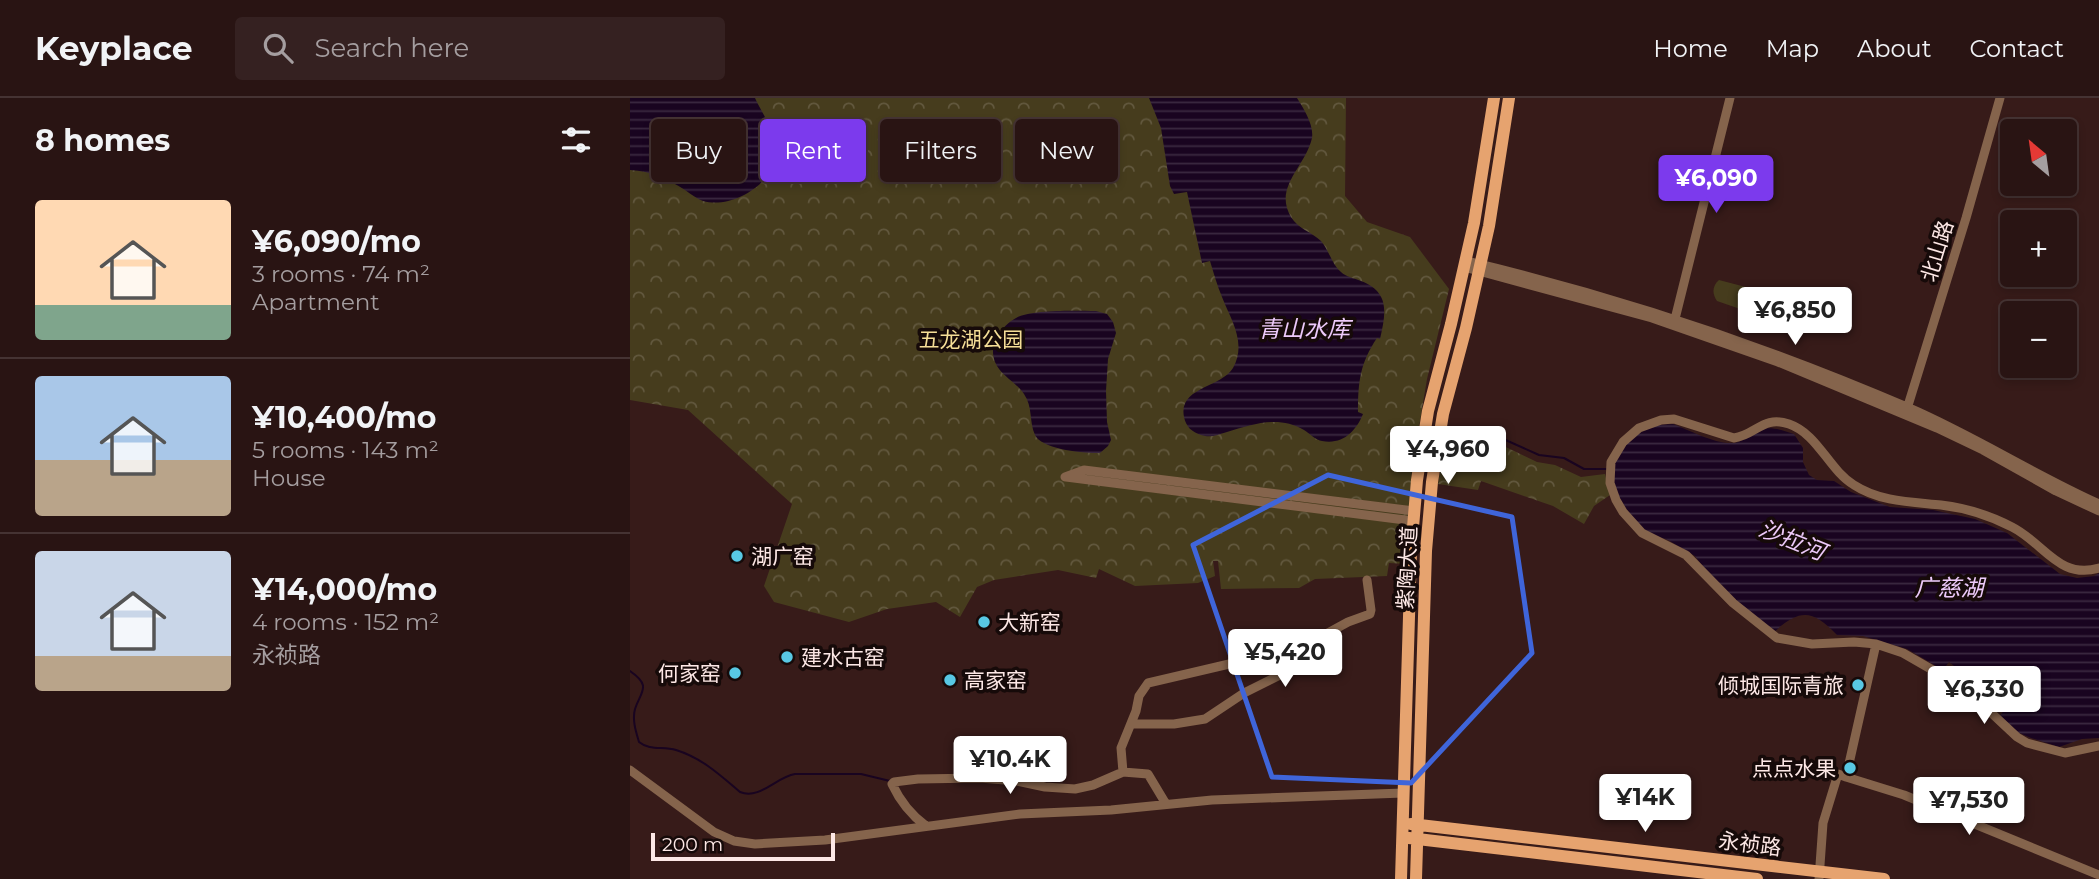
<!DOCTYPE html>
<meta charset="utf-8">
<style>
:root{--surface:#291413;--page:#352121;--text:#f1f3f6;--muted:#a59ea0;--line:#453333;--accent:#7c3aed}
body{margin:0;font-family:Montserrat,"Noto Sans SC",sans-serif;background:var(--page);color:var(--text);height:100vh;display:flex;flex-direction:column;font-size:26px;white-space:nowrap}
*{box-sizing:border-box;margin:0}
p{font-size:23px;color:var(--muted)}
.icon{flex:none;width:38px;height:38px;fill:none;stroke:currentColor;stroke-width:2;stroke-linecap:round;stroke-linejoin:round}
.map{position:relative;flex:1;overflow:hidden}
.panel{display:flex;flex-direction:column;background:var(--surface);width:630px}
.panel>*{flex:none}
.guide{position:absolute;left:21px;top:21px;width:665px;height:63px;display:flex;gap:14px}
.needle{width:46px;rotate:331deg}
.tools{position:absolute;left:1370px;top:21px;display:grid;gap:14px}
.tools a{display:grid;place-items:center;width:77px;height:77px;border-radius:7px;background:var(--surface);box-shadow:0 4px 10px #0003,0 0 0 2px var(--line);font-size:35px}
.scale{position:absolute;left:21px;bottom:18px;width:184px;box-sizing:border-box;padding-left:7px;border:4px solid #fde8e6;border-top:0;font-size:19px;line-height:24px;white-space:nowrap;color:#fde8e6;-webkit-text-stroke:5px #160a09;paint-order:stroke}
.price{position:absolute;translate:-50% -60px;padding:0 16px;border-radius:7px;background:#fff;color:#222;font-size:23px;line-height:46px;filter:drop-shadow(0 2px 4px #0008)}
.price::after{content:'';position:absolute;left:50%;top:42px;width:21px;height:16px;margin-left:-10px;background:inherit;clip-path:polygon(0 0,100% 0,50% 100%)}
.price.selected{background:var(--accent);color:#fff}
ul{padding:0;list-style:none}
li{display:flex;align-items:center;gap:21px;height:175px;padding:0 35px}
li+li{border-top:2px solid var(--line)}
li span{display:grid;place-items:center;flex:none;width:196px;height:140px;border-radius:7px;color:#555}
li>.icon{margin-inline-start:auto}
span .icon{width:84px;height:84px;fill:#fffc;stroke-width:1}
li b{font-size:30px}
h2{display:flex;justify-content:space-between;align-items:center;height:84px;padding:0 35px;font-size:30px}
.chip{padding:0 24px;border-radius:7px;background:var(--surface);box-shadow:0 4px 10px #0003,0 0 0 2px var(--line);font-size:24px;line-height:63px}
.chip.selected{background:var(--accent);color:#fff}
header{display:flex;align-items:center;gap:42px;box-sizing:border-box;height:98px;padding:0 35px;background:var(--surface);border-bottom:2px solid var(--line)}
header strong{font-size:33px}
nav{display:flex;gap:38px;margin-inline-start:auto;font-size:24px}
.search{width:490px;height:63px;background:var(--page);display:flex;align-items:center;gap:18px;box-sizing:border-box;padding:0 24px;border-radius:7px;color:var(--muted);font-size:26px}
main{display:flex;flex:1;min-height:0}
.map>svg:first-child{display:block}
.grass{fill:#463c1d}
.park{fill:url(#park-crowns)}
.water{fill:url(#water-rules)}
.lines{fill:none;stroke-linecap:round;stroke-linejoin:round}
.stream{stroke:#190420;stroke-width:2}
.minor{stroke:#85644c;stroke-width:9}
.major{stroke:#e6a36f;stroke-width:12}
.marked{fill:none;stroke:#3f65da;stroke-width:5;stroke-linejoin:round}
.poi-dot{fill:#58c8e4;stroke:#160a09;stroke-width:2.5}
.labels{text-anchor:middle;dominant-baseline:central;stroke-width:7;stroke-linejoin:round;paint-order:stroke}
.street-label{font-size:21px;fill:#fde8e6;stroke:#160a09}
.park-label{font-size:21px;fill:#f5de97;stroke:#160a09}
.poi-label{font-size:21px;fill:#fde8e6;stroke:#160a09;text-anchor:start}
.water-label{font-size:23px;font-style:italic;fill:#edcafa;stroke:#160a09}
</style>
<header>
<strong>Keyplace</strong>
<div class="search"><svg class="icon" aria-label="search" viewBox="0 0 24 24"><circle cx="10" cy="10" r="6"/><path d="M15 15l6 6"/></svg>Search here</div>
<nav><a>Home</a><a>Map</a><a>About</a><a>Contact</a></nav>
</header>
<main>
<section class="panel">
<h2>8 homes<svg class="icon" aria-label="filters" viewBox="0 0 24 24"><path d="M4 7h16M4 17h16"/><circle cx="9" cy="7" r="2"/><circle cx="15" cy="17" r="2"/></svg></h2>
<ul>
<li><span style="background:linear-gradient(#ffd9b3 75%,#7fa58c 0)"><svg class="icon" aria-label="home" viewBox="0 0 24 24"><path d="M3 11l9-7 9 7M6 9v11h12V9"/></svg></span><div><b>¥6,090/mo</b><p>3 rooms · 74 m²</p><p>Apartment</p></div></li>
<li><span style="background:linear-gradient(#a9c7e8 60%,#b9a48a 0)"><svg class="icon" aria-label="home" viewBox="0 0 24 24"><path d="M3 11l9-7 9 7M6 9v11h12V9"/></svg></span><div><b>¥10,400/mo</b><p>5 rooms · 143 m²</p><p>House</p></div></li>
<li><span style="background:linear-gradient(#c9d6e8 75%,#b9a48a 0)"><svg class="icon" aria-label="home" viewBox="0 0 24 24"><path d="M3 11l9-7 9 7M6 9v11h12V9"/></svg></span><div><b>¥14,000/mo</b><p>4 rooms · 152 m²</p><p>永祯路</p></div></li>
</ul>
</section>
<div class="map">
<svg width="1469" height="781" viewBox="0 0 1469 781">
<defs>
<pattern id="park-crowns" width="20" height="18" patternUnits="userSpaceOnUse" patternTransform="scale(1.75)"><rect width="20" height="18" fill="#463c1d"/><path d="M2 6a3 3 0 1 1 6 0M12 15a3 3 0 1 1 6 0" fill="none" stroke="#62583e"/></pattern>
<pattern id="water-rules" width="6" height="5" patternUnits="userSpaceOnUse" patternTransform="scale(1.75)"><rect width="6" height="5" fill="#190420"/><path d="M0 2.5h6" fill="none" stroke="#3b2940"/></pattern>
</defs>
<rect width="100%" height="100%" fill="#371b19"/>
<!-- grass -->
<path class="grass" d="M1089,182L1150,198L1152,203L1146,217L1136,220L1087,203C1082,196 1082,188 1089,182Z"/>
<!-- park -->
<path class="park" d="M0,0H716L715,98L737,124L780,139L819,191L797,281L782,371L775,466L759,465L757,478L685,481L669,490L591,491L588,463H583L585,478L568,485L505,488L469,471L466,480L428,472L364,482L347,489L330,519L306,504L257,511L219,524L144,504L134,488L162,406L58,312L0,302Z
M818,330L855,339L907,364L925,367L951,379L975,376L980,397L964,408L954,426L923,408L851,383L848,392L808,386Z"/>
<!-- water -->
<path class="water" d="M0,0H125C132,15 144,32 146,49C150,82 104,112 73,103C67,101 61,96 55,92C38,81 21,73 0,72Z
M519,0H667C674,11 684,27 682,40C676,68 643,89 661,119C668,131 682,134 691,143C699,152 701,165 711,174C716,179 724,180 731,183C760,194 756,215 750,241L747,240C730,265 728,284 728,314L733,316C726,333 713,347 692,343C686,342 680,336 674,332C649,317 623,326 597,334C587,337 581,340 571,337C562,334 556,329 554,319C548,289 591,290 603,270C617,245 601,222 592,199C587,187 584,176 580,163L572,165L557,94L544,96L540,88L531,30Z
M466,213L477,216L483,224L486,235L478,261L476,293L477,324L481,342L478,348L470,355C456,356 411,351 405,337C399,324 403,309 394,296C386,284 371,278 365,264C362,256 362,246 367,239C372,231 378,224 386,220C403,211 445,213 466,213Z
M1043,326C1059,332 1085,346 1102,345C1113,345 1117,338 1126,333C1139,327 1152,332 1164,336L1173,350V364L1179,377L1187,382L1204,383L1221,394L1260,409L1303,412L1345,421L1377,435L1430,476L1447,480L1464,478L1469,475V640L1452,641L1429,649L1401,640L1385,633L1370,618L1376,609L1319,564L1313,572L1277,551L1233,538L1207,537C1182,511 1170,511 1144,534L1100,497L1079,477L1065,458L1038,442L1020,436L1005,424L984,392L983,363L1006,334L1026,327Z"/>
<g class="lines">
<!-- stream -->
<path class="stream" d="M851,331L909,357L934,360L954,371H978
M0,573C22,588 11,593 5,611C2,622 6,634 9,644C20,653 33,648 46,652C72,660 90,677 110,694C130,702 146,679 165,676H231L260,683"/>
<!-- minor -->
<path class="minor" d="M836,163C988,199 1135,248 1279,310C1344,338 1404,377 1469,406
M834,169L1022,220L1148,264L1307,330L1353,352L1426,393L1469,413
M1044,225L1100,0
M1276,314L1336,120L1370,0
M435,379L454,372L784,413
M436,379L783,423
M1469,470C1429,482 1414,445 1382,429C1361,418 1336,410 1311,407C1282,404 1250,404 1224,387C1199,372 1188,336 1159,326C1133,317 1126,337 1104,340L1044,321L1031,322L1009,330L993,344L981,364L980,385L986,402L993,414L1012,435L1056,457L1103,505L1147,540L1182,546L1224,544L1246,546L1273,555L1313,578L1356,610L1387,639L1397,645L1435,655L1469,648
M501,626H544L575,621L614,595L658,573L663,565L665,553L718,524L740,516L741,512L737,482
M0,672L84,734L104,743L125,746L195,742L390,716L481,712L582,702L773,695
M1216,679L1274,697L1469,777
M536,706L518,676L493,674L491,650L506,613L509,598L518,585L612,563V558L652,541L664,559
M296,728C281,717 270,703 262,686L264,684L288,681L350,680L387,683L415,689L445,691L463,687L493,674
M1189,781L1193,725L1208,676L1216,679L1246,546"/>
<!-- major -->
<path class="major" d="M781,726L1254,781
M779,740L1127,781
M771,781L781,453L787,382L798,313L821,226L844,125L864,0
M786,781L796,453L802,384L813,316L836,230L859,128L879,0"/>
</g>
<!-- marked area -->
<path class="marked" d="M698,377L882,419L902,555L781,685L642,679L563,447Z"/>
<!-- markers -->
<g class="poi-dot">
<circle cx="107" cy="458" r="7"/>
<circle cx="354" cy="524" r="7"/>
<circle cx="157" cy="559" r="7"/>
<circle cx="105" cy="575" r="7"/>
<circle cx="320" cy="582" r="7"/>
<circle cx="1228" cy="587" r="7"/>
<circle cx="1220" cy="670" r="7"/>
</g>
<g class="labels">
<!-- street labels -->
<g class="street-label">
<text transform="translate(1307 153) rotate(-73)">北山路</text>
<text transform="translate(777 470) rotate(-87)">紫陶大道</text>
<text transform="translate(1120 746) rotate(7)">永祯路</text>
</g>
<!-- park labels -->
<g class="park-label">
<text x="341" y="241">五龙湖公园</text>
</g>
<!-- poi labels -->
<g class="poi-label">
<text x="121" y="458">湖广窑</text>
<text x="368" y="524">大新窑</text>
<text x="171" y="559">建水古窑</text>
<text x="91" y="575" text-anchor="end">何家窑</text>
<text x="334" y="582">高家窑</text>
<text x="1214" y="587" text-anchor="end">倾城国际青旅</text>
<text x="1206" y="670" text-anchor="end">点点水果</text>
</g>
<!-- water labels -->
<g class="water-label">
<text x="674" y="231">青山水库</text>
<text transform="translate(1162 442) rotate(22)">沙拉河</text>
<text x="1319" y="490">广慈湖</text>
</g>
</g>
</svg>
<div class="tools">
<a><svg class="needle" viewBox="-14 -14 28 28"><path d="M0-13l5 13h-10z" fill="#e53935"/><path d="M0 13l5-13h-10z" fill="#a59ea0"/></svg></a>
<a>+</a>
<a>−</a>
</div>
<div class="scale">200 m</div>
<b class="price selected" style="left:1086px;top:117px">¥6,090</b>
<b class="price" style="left:1165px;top:249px">¥6,850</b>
<b class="price" style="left:818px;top:388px">¥4,960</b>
<b class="price" style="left:655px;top:591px">¥5,420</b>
<b class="price" style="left:1354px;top:628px">¥6,330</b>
<b class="price" style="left:380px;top:698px">¥10.4K</b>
<b class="price" style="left:1015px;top:736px">¥14K</b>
<b class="price" style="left:1339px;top:739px">¥7,530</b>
<div class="guide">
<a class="chip">Buy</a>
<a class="chip selected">Rent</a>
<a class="chip">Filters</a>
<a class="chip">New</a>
</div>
</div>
</main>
